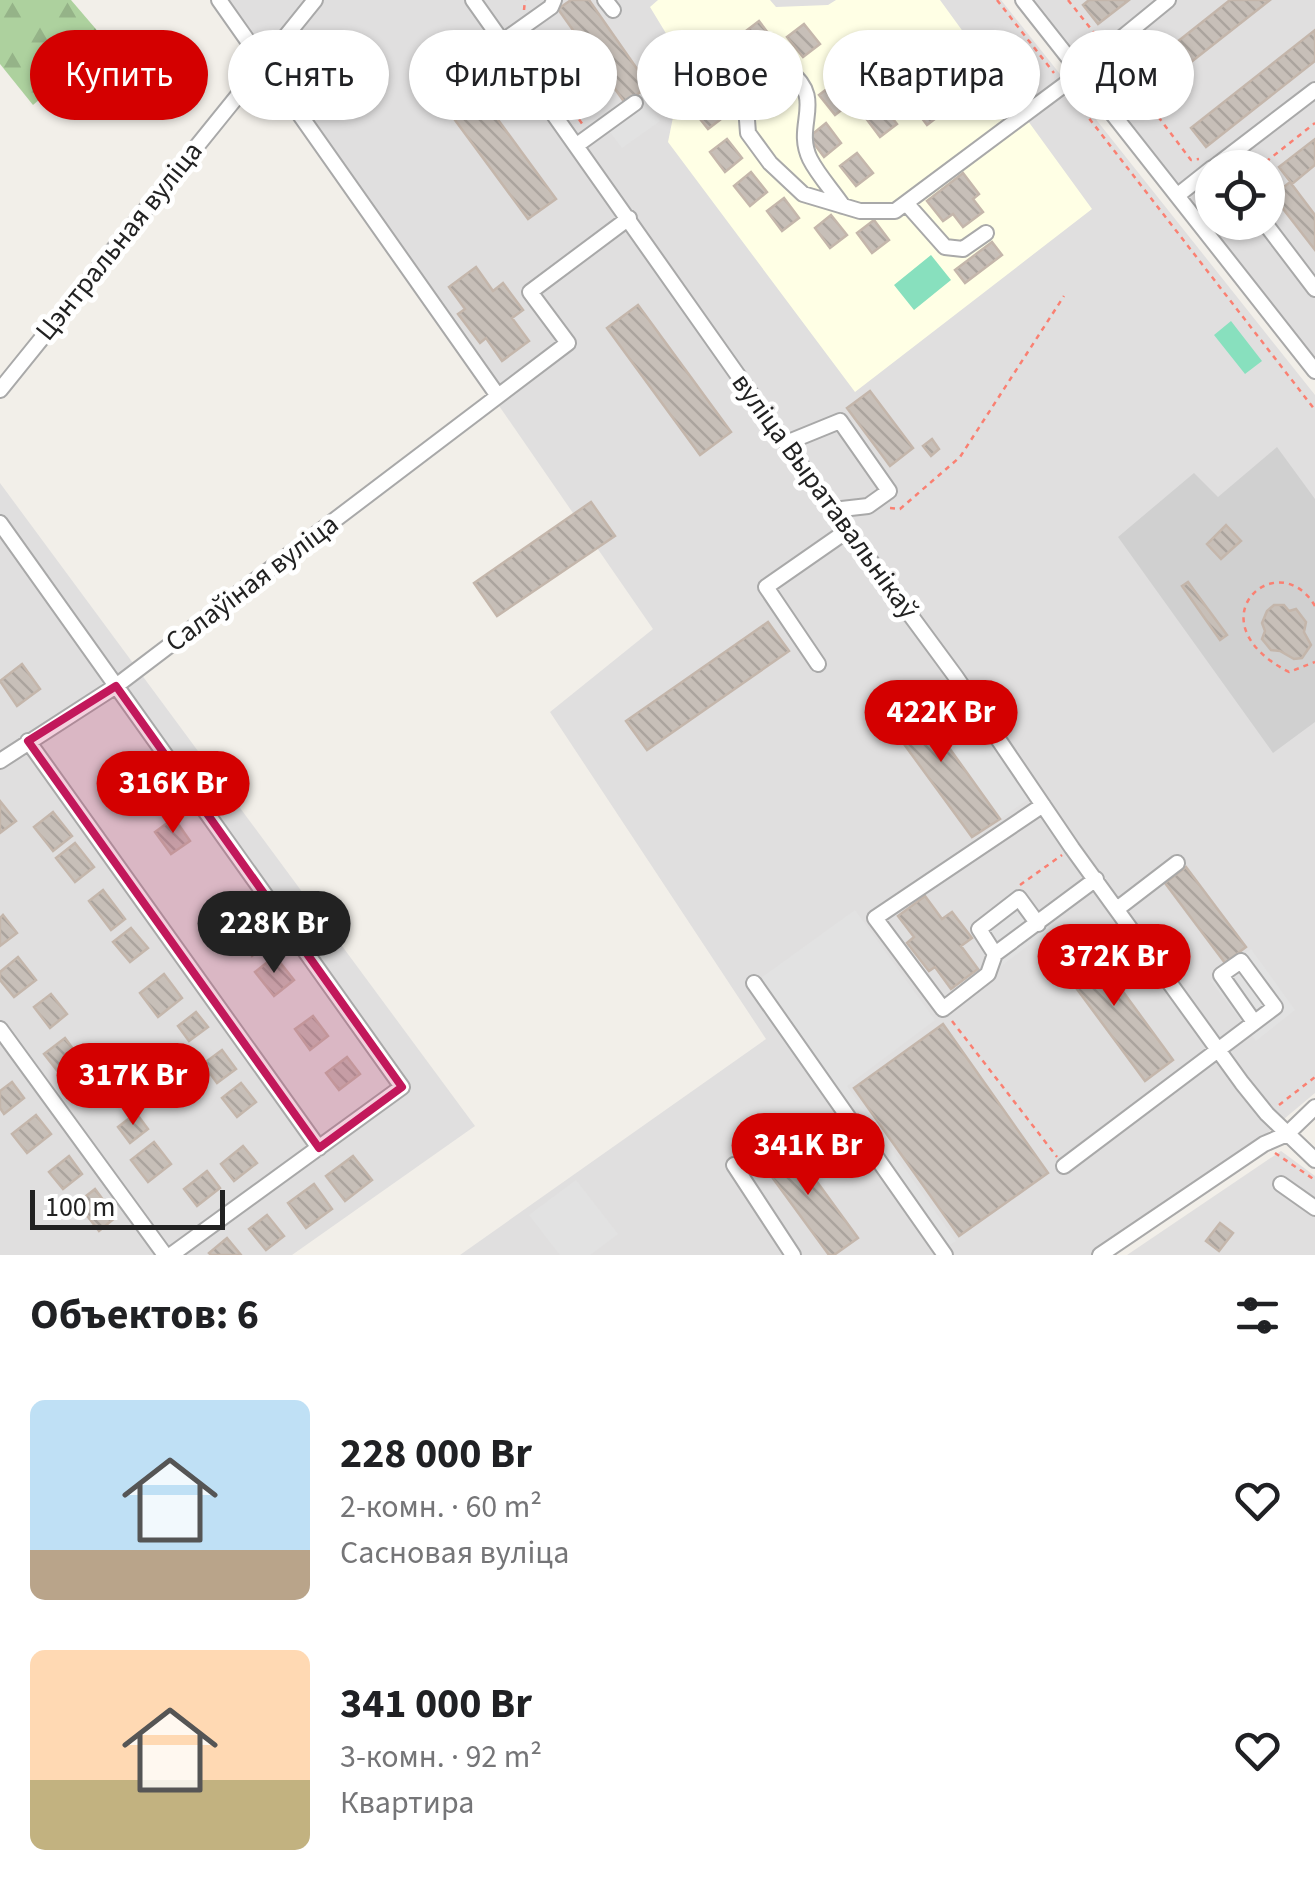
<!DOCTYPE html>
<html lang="ru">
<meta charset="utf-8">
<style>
:root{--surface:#fff;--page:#f2f2f2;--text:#202124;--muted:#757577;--accent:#d40000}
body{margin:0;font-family:"Source Sans 3",sans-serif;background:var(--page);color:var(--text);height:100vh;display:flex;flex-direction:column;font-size:38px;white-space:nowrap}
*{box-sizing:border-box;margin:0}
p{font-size:32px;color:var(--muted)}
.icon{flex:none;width:55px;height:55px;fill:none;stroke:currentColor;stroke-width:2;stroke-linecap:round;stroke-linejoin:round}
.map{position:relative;height:1255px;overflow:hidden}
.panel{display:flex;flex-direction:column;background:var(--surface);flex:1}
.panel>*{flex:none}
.guide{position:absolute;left:30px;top:30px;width:1255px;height:90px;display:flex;gap:20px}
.tools{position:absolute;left:1195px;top:150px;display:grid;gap:20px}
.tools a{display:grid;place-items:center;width:90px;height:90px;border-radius:50%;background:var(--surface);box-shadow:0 2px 8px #0004;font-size:50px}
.scale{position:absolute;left:30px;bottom:25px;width:195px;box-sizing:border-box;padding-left:10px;border:5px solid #222;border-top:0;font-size:28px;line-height:35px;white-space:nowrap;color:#222;-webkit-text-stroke:8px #fff;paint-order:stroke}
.price{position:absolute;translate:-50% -85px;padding:0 22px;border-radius:35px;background:var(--accent);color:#fff;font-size:32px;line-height:65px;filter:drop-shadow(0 2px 5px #0008)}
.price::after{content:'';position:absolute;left:50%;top:60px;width:30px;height:22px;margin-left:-15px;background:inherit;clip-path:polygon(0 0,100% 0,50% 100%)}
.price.active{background:#222;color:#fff}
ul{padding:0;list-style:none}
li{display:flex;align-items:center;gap:30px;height:250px;padding:0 30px}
li span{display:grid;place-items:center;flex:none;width:280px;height:200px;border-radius:15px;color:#555}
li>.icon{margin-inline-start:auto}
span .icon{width:120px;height:120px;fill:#fffc;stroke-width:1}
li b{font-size:42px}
h2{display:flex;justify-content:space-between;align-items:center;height:120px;padding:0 30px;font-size:42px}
.pill{padding:0 35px;border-radius:45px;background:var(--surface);box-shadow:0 2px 8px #0004;font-size:35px;line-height:90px}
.pill.active{background:var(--accent);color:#fff}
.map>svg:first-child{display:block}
.residential{fill:#e0dfdf;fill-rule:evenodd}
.education{fill:#ffffe5}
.religious{fill:#d0d0d0}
.forest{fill:url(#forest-firs)}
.pitch{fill:#88e0be}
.parking{fill:#e2e2e2}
.building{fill:url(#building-back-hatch);stroke:#c4b6ab;stroke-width:2.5}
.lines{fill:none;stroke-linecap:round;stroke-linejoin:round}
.minor-casing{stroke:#a9a9a9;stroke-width:18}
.path{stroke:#fa8072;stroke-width:2.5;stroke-dasharray:5 5;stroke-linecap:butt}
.minor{stroke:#fff;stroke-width:14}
.marked{fill:#c2185b;fill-opacity:0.2;stroke:#c2185b;stroke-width:8;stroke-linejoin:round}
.labels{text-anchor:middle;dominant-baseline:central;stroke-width:10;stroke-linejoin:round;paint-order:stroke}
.street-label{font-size:28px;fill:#222;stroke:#fff}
</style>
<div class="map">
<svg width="1315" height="1255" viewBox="0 0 1315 1255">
<defs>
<pattern id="forest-firs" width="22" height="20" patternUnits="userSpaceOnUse" patternTransform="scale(2.5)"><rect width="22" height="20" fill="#add19e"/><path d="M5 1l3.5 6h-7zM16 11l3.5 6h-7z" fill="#95b388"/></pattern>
<pattern id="building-back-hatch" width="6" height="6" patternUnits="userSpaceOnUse" patternTransform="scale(2.5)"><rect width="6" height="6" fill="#c7bfb8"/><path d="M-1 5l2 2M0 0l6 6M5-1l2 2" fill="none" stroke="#aba49e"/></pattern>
</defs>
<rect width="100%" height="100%" fill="#f2efe9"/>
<!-- residential -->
<path class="residential" d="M219,0H1001L1315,395V1093L1260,1139L1091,1255H460L766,1039L550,712L653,629Z
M1031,0H1315V360ZM1212,168H1268V222H1212Z
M0,483L475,1126L292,1255H0Z
M1281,1151L1315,1176V1255H1127Z"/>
<!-- education -->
<path class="education" d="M658,0H770L776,7L828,5L836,0H940L1092,209L855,392L668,142L684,63L650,7Z"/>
<!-- religious -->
<path class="religious" d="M1277,447L1315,499V722L1273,753L1118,537L1194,473L1218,497Z"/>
<!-- forest -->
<path class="forest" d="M0,0H71L107,42L33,105L0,64Z"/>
<!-- pitch -->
<path class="pitch" d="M931,255L951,280L914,310L894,285Z
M1231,321L1262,361L1245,374L1214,335Z"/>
<!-- parking -->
<path class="parking" d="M642,96L660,121L622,148L604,124Z
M945,676L1031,797L1000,819L914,698Z
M1022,893L1050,929L1000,967L972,931Z
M855,910L935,1020L847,1086L956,1241L942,1250L754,983Z
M1251,949L1295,1010L1256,1041L1211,981Z
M576,1180L618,1234L590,1255H560L529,1215Z"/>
<!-- building -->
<path class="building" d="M571,0H589L649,86L625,103L558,9Z
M1089,0H1129L1098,24L1083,5Z
M1230,0H1270L1153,92L1138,73Z
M759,21L774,41L758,54L742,34Z
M804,24L820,44L803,57L787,37Z
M1315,30V61L1206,147L1191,128Z
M722,55L738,75L721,88L706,68Z
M870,56L885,76L868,89L853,69Z
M466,76L556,199L528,219L438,97Z
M836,82L852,102L835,115L819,95Z
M929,92L944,112L927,125L912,105Z
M709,96L725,116L708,129L692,109Z
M881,104L897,124L880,137L865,117Z
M826,123L841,143L824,157L809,137Z
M727,139L742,158L725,172L710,152Z
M1315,139V165L1292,184L1279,167Z
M857,153L873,173L856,186L840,166Z
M751,172L767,192L750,206L734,186Z
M963,173L979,194L973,199L983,212L963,227L953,214L943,221L927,201Z
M1290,182L1315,215V250L1273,196Z
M784,198L799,218L782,231L767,211Z
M831,215L847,235L830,248L815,228Z
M874,220L889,240L872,253L857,233Z
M992,242L1002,255L965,283L955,270Z
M476,267L493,291L503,283L523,310L512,318L529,341L502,361L486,338L480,343L458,314L465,309L449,287Z
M638,305L731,432L700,455L607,328Z
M870,391L913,448L890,466L847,408Z
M932,439L939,449L931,456L923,446Z
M591,502L615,536L497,616L474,583Z
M1226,525L1241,541L1221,559L1207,544Z
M1188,582L1227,635L1220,640L1182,586Z
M1274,605H1284L1289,611L1296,609L1306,622L1304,632L1311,645L1302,658L1294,659L1280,651L1271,650L1262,639L1265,631L1262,623L1267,611Z
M768,622L789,651L647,750L626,721Z
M22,664L40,689L17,706L0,681Z
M910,693L1000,819L972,837L882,714Z
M145,773L164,801L147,813L128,784Z
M0,801L16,821L0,833Z
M53,812L72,836L53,851L34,827Z
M174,818L190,841L171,854L155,832Z
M75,843L94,867L75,882L56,858Z
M1186,867L1246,947L1225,963L1165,883Z
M103,890L125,919L111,930L89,901Z
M925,896L942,919L952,912L972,938L961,946L978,969L951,989L935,967L929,971L907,943L914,937L898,916Z
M3,915L17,933L0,946V918Z
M247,915L268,943L252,956L230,928Z
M131,928L148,948L130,962L113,942Z
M1083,937L1173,1060L1145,1081L1054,958Z
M275,956L294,980L274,996L255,972Z
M18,957L36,980L14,997L0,980V972Z
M164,974L182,998L158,1017L140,993Z
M51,994L67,1014L50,1028L34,1007Z
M196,1012L208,1027L189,1041L178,1026Z
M313,1016L328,1036L310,1050L295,1029Z
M943,1024L1048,1173L959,1236L854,1088Z
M65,1038L79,1057L59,1073L44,1054Z
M222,1050L236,1069L217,1083L203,1064Z
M347,1057L360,1074L339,1090L326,1073Z
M99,1068L114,1089L92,1106L76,1085Z
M12,1082L24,1098L4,1114L0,1108V1091Z
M241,1083L256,1102L237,1117L222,1098Z
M136,1113L148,1129L130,1143L118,1127Z
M36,1115L51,1134L27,1153L12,1134Z
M785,1138L858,1238L834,1255H829L758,1158Z
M154,1142L171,1164L148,1182L131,1160Z
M243,1146L257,1163L234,1181L221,1164Z
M69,1156L82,1174L63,1189L49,1172Z
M353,1156L372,1180L345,1201L326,1176Z
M207,1171L220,1188L197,1206L184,1189Z
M314,1184L332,1209L306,1228L288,1203Z
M95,1189L116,1217L99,1231L77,1203Z
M267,1215L284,1236L266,1250L249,1229Z
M1220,1223L1233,1233L1219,1251L1206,1241Z
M227,1238L241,1255H211L209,1253Z"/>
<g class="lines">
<!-- minor casing -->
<g class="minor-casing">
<path id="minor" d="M219,0L498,396
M473,0L833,510L956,677L1072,848L1242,1083L1267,1114L1315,1160
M605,0L613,10
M1023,0L1315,371
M503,41L551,7L554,0
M577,145L635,103
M1213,168L1315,90
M1178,195L1212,168
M906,203L945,247L963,249L986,233
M843,206C833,191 818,175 810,159C793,124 827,100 788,70L770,71L754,85L746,107L748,133L770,163L803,194L860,211H895L1064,85L1168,0
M1264,222L1315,289
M0,390L315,0
M786,443L840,421L889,491L868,506L833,510
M0,523L402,1087L171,1255
M818,664L766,587L848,530
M28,741L319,1148
M0,761L116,686L568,343L530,292L629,218
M1043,805L875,918L943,1009L988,974L995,954L1096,879
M1117,909L1177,863
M995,954L979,929L1019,898L1038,924
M754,983L945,1255
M0,1029L165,1255
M734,1165L793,1255
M1064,1166L1275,1007L1241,961L1221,975L1254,1022
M1281,1184L1315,1208
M1100,1255L1264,1144L1287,1134L1315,1107"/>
</g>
<!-- path -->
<path class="path" d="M997,0L1054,73
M1068,0L1099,39
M524,10L525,0
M540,33L541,35L527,46L583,125
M542,37L569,73L566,99
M1116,61L1191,160L1199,159
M1071,95L1315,410
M1258,168L1315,123
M890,508L900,509L960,457L1064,296
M1315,606C1278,543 1190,621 1289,672L1315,662
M1020,885L1062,855
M952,1021L1057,1157
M1279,1105L1315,1077
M1275,1153L1315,1180"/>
<!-- minor -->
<use href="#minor" class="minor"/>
</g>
<!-- marked area -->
<path class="marked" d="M116,686L402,1087L319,1148L28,741Z"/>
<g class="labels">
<!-- street labels -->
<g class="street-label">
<text transform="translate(119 241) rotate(-51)">Цэнтральная вуліца</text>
<text transform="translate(825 496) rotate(54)">вуліца Выратавальнікаў</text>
<text transform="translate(252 583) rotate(-37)">Салаўіная вуліца</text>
</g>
</g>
</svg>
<div class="tools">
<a><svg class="icon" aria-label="locate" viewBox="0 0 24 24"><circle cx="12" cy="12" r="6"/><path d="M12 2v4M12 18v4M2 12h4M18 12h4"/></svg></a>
</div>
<div class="scale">100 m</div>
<b class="price" style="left:941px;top:765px">422K Br</b>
<b class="price" style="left:173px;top:836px">316K Br</b>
<b class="price active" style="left:274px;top:976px">228K Br</b>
<b class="price" style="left:1114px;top:1009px">372K Br</b>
<b class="price" style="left:133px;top:1128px">317K Br</b>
<b class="price" style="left:808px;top:1198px">341K Br</b>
<div class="guide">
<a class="pill active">Купить</a>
<a class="pill">Снять</a>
<a class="pill">Фильтры</a>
<a class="pill">Новое</a>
<a class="pill">Квартира</a>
<a class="pill">Дом</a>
</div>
</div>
<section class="panel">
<h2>Объектов: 6<svg class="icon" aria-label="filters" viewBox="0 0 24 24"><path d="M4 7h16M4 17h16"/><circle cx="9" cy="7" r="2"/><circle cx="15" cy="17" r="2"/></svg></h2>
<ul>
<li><span style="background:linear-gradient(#bfe0f5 75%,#b9a48a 0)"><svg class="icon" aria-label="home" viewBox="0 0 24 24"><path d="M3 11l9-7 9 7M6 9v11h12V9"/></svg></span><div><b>228 000 Br</b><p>2-комн. · 60 m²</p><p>Сасновая вуліца</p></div><svg class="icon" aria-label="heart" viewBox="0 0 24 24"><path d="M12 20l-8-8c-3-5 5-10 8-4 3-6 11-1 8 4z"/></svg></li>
<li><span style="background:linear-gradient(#ffd9b3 65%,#c2b280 0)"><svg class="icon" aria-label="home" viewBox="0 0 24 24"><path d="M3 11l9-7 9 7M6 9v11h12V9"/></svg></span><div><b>341 000 Br</b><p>3-комн. · 92 m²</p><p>Квартира</p></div><svg class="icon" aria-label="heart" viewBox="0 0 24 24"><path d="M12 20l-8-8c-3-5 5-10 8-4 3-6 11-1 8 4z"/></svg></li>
</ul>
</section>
